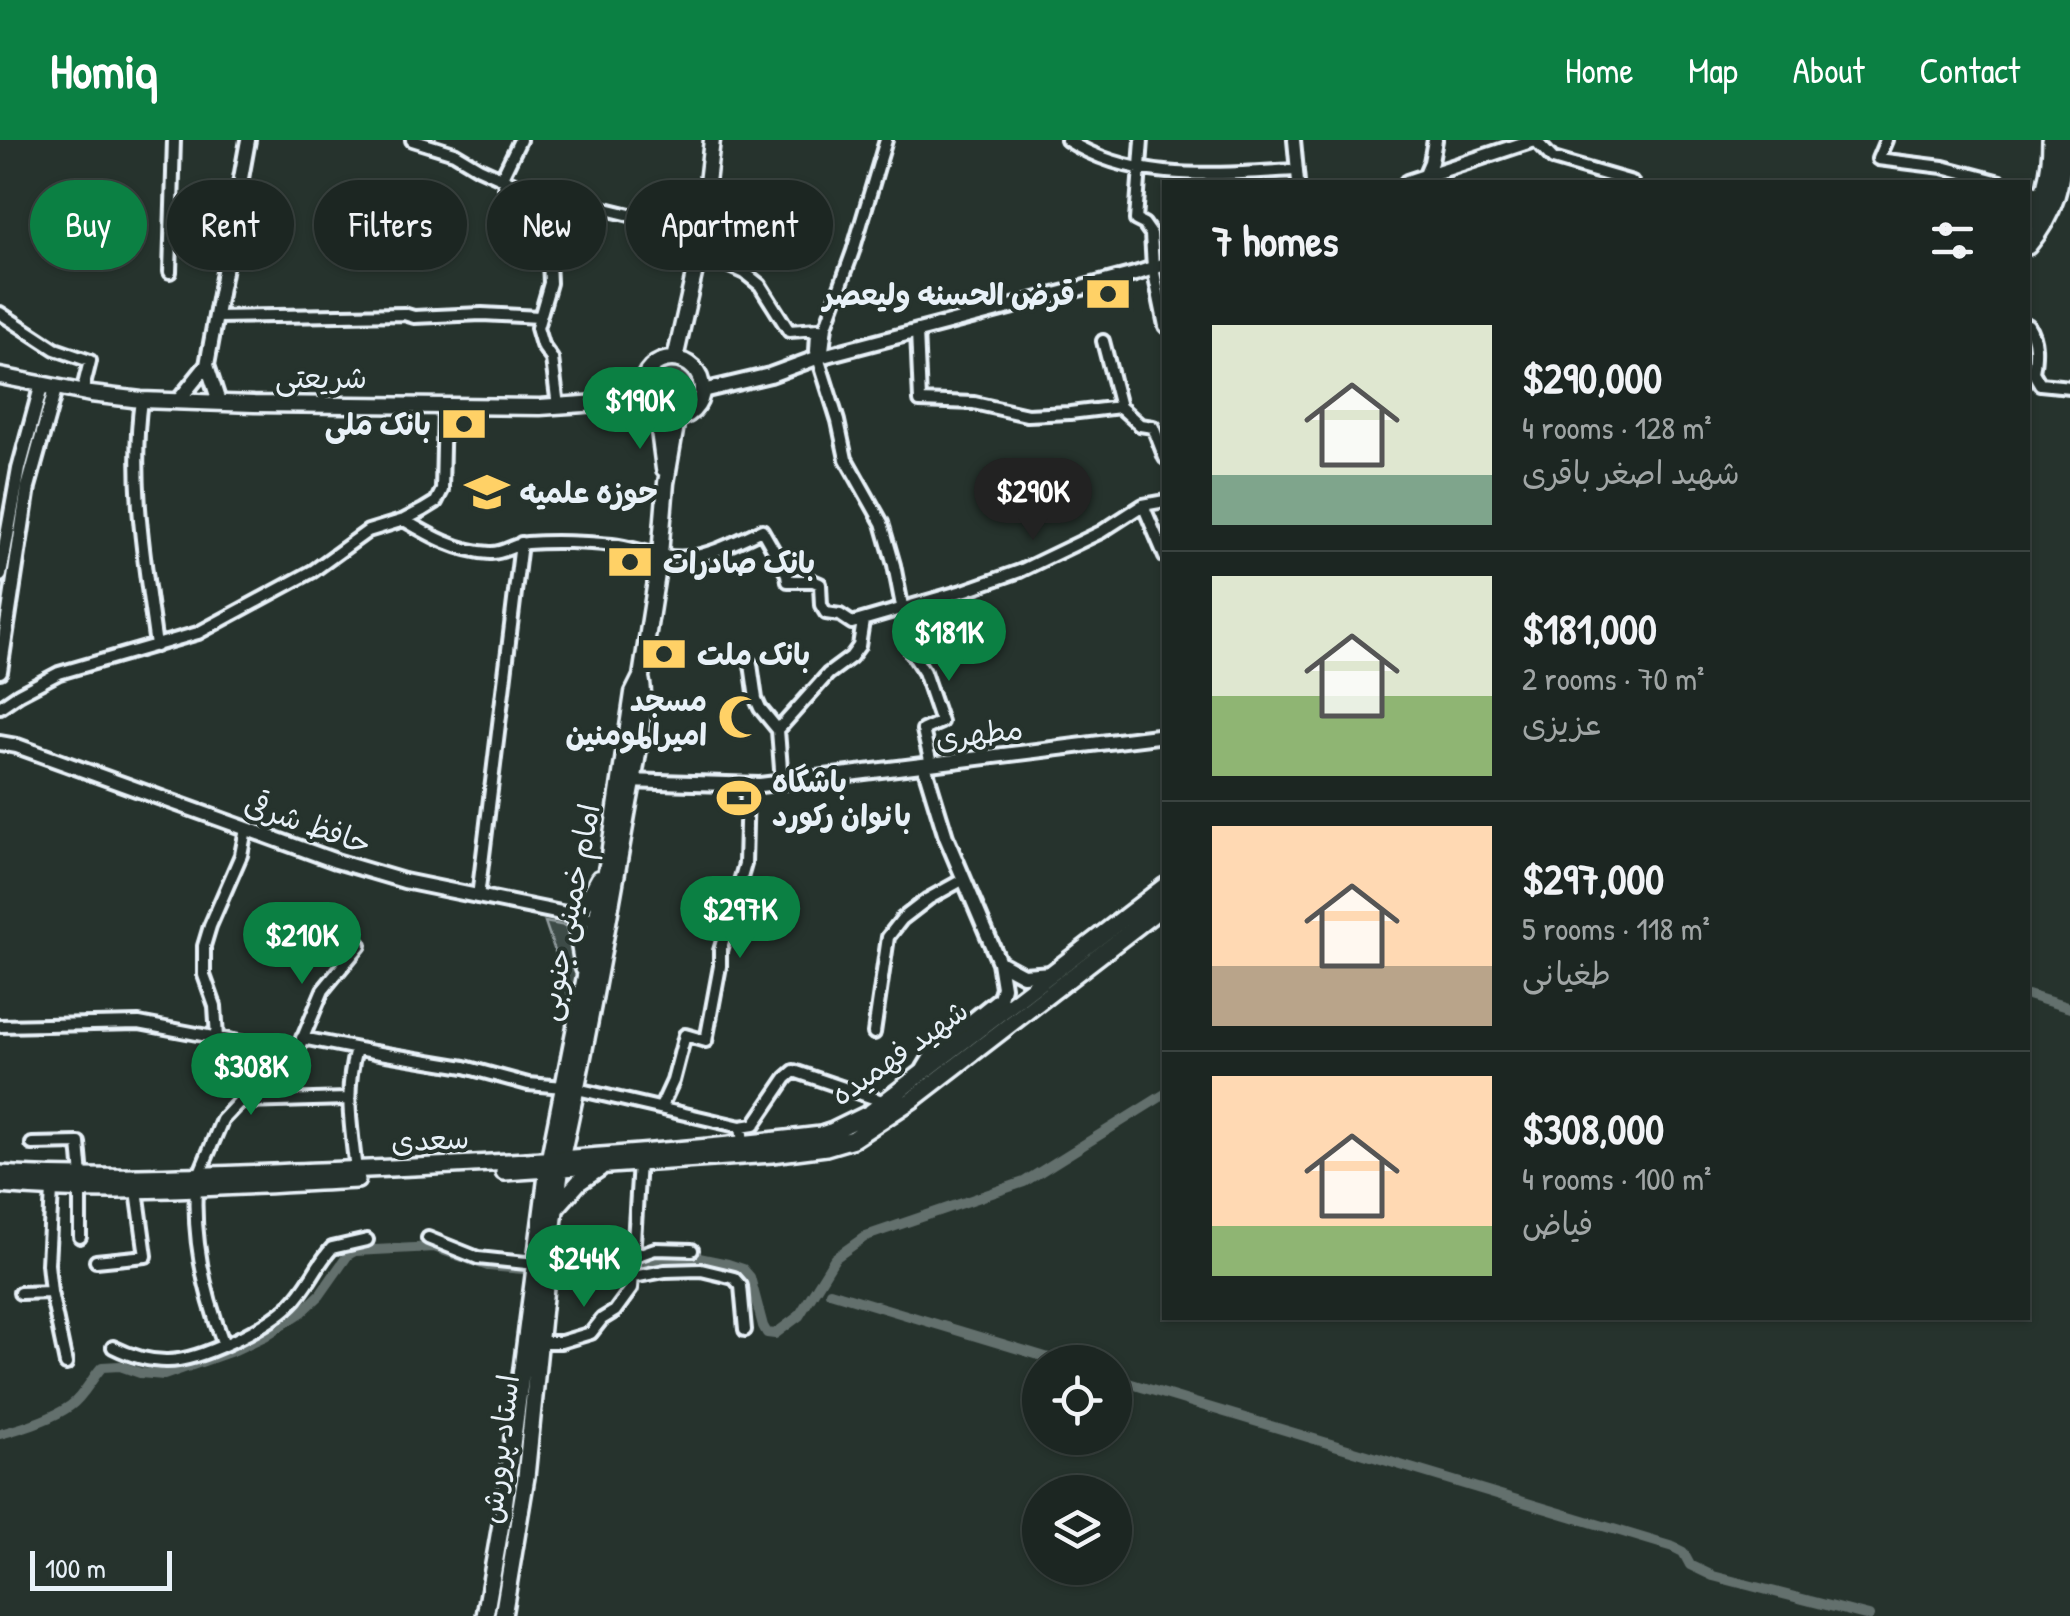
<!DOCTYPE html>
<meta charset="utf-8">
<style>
:root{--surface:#1c2622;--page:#29322f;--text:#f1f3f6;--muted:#a0a5a5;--line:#3a4340;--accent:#0b8043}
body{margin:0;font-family:"Patrick Hand","Playpen Sans Arabic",sans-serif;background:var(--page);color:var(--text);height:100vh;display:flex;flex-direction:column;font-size:38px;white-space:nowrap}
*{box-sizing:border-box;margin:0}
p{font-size:32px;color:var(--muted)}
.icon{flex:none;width:55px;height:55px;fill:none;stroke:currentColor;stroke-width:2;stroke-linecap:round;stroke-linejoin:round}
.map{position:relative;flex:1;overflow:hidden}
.panel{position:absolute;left:1162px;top:40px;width:868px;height:1140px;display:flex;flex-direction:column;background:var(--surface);border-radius:0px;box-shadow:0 2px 8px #0004,0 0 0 2px var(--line)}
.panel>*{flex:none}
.banner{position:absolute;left:30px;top:40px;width:950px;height:90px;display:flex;gap:20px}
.controls{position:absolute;left:1022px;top:1205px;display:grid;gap:20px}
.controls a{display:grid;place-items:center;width:110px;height:110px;border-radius:50%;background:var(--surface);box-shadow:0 2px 8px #0004,0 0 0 2px var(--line);font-size:50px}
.scale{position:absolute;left:30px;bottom:25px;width:142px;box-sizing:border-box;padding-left:10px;border:5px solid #e8f1f8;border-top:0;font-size:28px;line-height:35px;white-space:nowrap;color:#e8f1f8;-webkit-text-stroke:8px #26332d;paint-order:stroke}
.price{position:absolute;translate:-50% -85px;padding:0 22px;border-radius:35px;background:var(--accent);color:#fff;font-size:32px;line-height:65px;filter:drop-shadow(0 2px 5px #0008)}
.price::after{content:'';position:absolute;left:50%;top:60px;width:30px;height:22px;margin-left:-15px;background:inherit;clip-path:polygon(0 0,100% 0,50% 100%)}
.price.selected{background:#222;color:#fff}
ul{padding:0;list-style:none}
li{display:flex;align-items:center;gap:30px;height:250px;padding:0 50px}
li+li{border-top:2px solid var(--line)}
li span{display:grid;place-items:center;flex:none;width:280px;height:200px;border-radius:0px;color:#555}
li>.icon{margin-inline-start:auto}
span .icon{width:120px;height:120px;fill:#fffc;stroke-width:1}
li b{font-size:42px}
h2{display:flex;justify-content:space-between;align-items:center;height:120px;padding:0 50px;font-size:42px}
.pill{padding:0 35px;border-radius:45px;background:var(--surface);box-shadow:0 2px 8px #0004,0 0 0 2px var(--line);font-size:35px;line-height:90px}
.pill.selected{background:var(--accent);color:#fff}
header{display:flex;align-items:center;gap:60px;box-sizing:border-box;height:140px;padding:0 50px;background:var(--accent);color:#fff}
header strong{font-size:48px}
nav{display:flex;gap:55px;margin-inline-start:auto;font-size:35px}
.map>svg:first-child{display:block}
.green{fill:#3e4b47;stroke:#939ea0;stroke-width:2.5}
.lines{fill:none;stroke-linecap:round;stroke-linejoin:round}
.canal{stroke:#636f6d;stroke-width:10}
.minor-casing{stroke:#e8f1f8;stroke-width:18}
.tertiary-casing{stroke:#e8f1f8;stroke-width:20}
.secondary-casing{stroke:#e8f1f8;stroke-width:21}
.primary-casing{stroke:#e8f1f8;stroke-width:22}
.minor{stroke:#26332d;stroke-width:10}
.tertiary{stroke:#26332d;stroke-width:12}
.secondary{stroke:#26332d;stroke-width:14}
.primary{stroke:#26332d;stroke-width:15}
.labels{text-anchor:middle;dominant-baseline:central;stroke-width:8;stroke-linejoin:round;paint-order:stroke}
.poi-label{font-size:30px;font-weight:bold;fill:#e8f1f8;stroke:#26332d;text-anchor:start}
.street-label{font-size:30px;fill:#e8f1f8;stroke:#26332d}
</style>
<header>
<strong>Homiq</strong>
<nav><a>Home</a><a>Map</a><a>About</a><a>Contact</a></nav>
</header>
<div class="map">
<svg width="2070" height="1476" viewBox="0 0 2070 1476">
<rect width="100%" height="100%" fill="#26332d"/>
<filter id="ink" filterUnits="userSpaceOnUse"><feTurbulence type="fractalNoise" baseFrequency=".01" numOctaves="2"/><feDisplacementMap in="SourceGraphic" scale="20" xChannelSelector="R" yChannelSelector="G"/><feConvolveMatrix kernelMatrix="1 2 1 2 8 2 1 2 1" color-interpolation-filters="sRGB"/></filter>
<g filter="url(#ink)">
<!-- green -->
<path class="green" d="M650 249a21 21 0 1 1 42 0a21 21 0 1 1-42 0Z
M545,782L566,786L580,838L574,879L563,835Z"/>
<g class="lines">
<!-- canal -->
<path class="canal" d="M2028,855L2070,868
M551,1130L601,1125H630L677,1118L694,1117L728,1124L743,1129L750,1137L763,1186L767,1193L775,1194L799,1176L835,1118L866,1096L1024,1042L1165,954
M830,1152L1062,1222
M1115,1239L1673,1407L1683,1412L1690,1425L1713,1436L1869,1476
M0,1294C23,1288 50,1280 70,1266C84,1256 91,1239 102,1227L120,1226L140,1233L164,1235L235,1210L265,1196L302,1172L320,1155L348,1115L355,1111L434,1107L488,1126L523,1129"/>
<!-- minor casing -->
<g class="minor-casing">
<path id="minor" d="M412,0L454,13L479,28L528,50L630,75L700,102
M1067,0C1135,44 1219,34 1296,30
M1142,0L1136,80L1144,84L1151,94L1153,128L1165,186
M1294,0L1298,42
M1535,0L1553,19L1632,42
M1886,0L1878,19L1943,27L2000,42
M502,37L515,80L533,99L549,120L550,143L537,188L542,205L552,219L558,266
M502,37L520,0
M2028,50L2044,54
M699,112L745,133L760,145L789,191L819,189
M170,132L174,0
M0,173L55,209L90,221L82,253
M215,177L404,174L414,177L482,174L539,177
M2028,185C2037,199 2036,215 2033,232L2040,244L2070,247
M813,191L817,194L816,211L838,281L846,319L882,383L894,425L911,512L924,532L941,582L923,590L931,624
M917,191L920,261L974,263L1027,275L1070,273L1120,267
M1103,201L1120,267
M819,217L823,210L826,186L853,111L886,0
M141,260C130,342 145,423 156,506
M1120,267L1140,285L1153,287L1165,318
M1143,365L1165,417
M404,380C431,396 457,411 490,413C503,414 514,404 527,403C552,401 587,402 612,405C637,408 663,420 689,417C714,414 739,400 762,390L787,434L788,441H813L820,444L821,465L826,473L840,475L852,483L966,450L1020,431L1101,392L1143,365L1165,361
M751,524L756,559L760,568L778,590L782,642
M0,567L19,554L59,533L198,493L313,431L368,391L404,380L423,370L436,362L442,350L444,265
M778,590L828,534L851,517L859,506L863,481
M478,757L521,403
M0,886L139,883L250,904L295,917L323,850L360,805
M874,893L888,797L902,779L928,759L964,739
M217,898L215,866L204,835V806L210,786L241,715L246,689
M302,898L374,912L465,927L528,944L564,947
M356,909C344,952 351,987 356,1030
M577,949L741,987L743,1002
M239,962L348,959
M661,967L673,941L685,895L706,901L720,826V811L745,724L747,645
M741,987L754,985L786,938L794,931L885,962
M32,1004L79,1003L82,1037
M199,1035L222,980L239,962L250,904
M196,1048C193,1102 205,1155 224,1205
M52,1050L48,1124L51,1152L66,1224
M80,1050V1097
M428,1098L478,1118L536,1124
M96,1121L146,1116L137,1050
M548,1124L559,1125L595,1119L632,1117L655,1109L692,1110
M546,1137L600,1134L633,1137L665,1131L701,1130L722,1135L734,1138L741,1146L745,1190
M20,1153L51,1152
M540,1202H561L591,1193L602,1179L615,1171L631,1149L639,1022
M113,1207C129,1215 148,1221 166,1221C198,1222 268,1187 291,1164C308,1148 316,1125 332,1108L367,1100"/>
</g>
<!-- tertiary casing -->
<g class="tertiary-casing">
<path id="tertiary" d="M1425,36L1431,22L1435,0
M1407,42L1534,0
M702,251L770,235L819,217L1135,134L1165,124
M178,261L207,225
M219,262L207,225L248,0
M0,435L19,329L40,251L47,246L54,253L28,347L0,531
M0,603L17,606L336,721L404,741L605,782
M924,625L946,697L999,822L1003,847L1000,858L935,910L924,928
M626,641L760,645L1165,595
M999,822L1023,835L1053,833"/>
</g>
<!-- secondary casing -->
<g class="secondary-casing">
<path id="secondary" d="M675,219L699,112L712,0
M642 249a30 30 0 1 1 60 0a30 30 0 1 1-60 0Z
M0,236L91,254L141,260L254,264L540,267L643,260
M657,275L664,329
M583,828L574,775L584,765L599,738
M562,1017C587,904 607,790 627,675C633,640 649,571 641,538
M549,1018L609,715L633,553L641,537L660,415L666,343L677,279"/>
</g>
<!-- primary casing -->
<g class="primary-casing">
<path id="primary" d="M2028,82C2046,58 2051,30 2051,0
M2028,106C2055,74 2064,42 2063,0
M504,1032L772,1014L826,1007L853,999L912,960L1165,765
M0,1034C106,1041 214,1035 320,1031C485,1025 656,1015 821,995L833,991L870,973L1165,746
M0,1045C118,1056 238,1046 357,1040
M555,1069L579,1042L600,1028
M485,1476L504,1367L549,1020
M503,1476L526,1337L546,1137L562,1019"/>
</g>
<!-- minor -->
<use href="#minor" class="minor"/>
<!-- tertiary -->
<use href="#tertiary" class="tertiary"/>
<!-- secondary -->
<use href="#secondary" class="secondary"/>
<!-- primary -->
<use href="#primary" class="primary"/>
</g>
</g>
<!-- icons -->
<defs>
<g id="bank-bare" transform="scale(3.45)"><path d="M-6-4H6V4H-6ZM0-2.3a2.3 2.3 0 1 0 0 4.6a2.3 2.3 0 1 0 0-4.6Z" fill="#ffd166" stroke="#26332d" stroke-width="2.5" paint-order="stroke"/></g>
<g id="university-bare" transform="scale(3.45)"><path d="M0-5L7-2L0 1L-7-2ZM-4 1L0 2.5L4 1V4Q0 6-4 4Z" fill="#ffd166" stroke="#26332d" stroke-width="2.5" paint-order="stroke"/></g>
<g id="mosque-bare" transform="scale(3.45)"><path d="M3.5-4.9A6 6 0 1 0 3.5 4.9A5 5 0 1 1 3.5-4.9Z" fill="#ffd166" stroke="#26332d" stroke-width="2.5" paint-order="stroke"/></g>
<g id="stadium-bare" transform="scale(3.45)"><path d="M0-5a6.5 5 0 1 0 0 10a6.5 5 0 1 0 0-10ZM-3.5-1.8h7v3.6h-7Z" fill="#ffd166" stroke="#26332d" stroke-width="2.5" paint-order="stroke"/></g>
</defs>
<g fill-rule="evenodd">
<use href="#bank-bare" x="1108" y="154"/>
<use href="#bank-bare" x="464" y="284"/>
<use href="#university-bare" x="487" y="352"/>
<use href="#bank-bare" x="630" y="422"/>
<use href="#bank-bare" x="664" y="514"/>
<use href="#mosque-bare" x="740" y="577"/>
<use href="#stadium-bare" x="739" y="658"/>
</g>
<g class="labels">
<!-- poi labels -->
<g class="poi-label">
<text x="1075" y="154" text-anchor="end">قرض الحسنه ولیعصر</text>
<text x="431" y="284" text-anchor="end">بانک ملی</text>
<text x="520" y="352">حوزه علمیه</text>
<text x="663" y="422">بانک صادرات</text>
<text x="697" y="514">بانک ملت</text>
<text x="707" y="560" text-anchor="end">مسجد<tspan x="707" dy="34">امیرالمومنین</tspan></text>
<text x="772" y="641">باشگاه<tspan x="772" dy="34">بانوان رکورد</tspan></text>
</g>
<!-- street labels -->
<g class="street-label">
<text x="321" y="237">شریعتی</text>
<text transform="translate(979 593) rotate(-7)">مطهری</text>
<text transform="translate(308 683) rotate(19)">حافظ شرقی</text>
<text transform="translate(568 772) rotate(-79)">امام خمینی جنوبی</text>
<text transform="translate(899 912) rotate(-35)">شهید فهمیده</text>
<text transform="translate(430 999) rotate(-3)">سعدی</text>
<text transform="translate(499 1309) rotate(-83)">استاد پرورش</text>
</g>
</g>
</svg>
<div class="controls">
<a><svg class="icon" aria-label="locate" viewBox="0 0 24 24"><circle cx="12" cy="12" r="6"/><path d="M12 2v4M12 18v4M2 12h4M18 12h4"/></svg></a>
<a><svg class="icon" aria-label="layers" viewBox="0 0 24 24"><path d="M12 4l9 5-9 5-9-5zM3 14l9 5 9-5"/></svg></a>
</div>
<div class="scale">100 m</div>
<b class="price" style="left:640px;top:312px">$190K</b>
<b class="price selected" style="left:1033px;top:403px">$290K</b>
<b class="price" style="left:949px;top:544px">$181K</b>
<b class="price" style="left:740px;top:821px">$297K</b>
<b class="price" style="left:302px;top:847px">$210K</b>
<b class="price" style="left:251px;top:978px">$308K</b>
<b class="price" style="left:584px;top:1170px">$244K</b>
<div class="banner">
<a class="pill selected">Buy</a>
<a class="pill">Rent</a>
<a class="pill">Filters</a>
<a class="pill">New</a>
<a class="pill">Apartment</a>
</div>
<section class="panel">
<h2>7 homes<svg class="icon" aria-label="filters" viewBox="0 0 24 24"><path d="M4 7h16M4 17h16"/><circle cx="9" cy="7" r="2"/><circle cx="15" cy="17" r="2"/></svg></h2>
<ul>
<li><span style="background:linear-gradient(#dfe7d0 75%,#7fa58c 0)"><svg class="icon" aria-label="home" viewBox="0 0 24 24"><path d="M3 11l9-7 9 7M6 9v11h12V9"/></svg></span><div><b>$290,000</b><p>4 rooms · 128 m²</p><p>شهید اصغر باقری</p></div></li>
<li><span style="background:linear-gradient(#dfe7d0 60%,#8fb573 0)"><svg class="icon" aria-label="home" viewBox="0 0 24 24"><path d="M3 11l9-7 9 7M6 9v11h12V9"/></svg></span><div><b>$181,000</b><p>2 rooms · 70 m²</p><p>عزیزی</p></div></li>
<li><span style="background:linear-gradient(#ffd9b3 70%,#b9a48a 0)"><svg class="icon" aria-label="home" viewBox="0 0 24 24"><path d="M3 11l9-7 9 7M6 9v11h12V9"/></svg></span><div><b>$297,000</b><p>5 rooms · 118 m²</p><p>طغیانی</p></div></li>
<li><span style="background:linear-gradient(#ffd9b3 75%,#8fb573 0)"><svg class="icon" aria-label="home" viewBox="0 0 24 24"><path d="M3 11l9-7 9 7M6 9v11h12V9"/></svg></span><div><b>$308,000</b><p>4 rooms · 100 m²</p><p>فیاض</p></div></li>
</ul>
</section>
</div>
